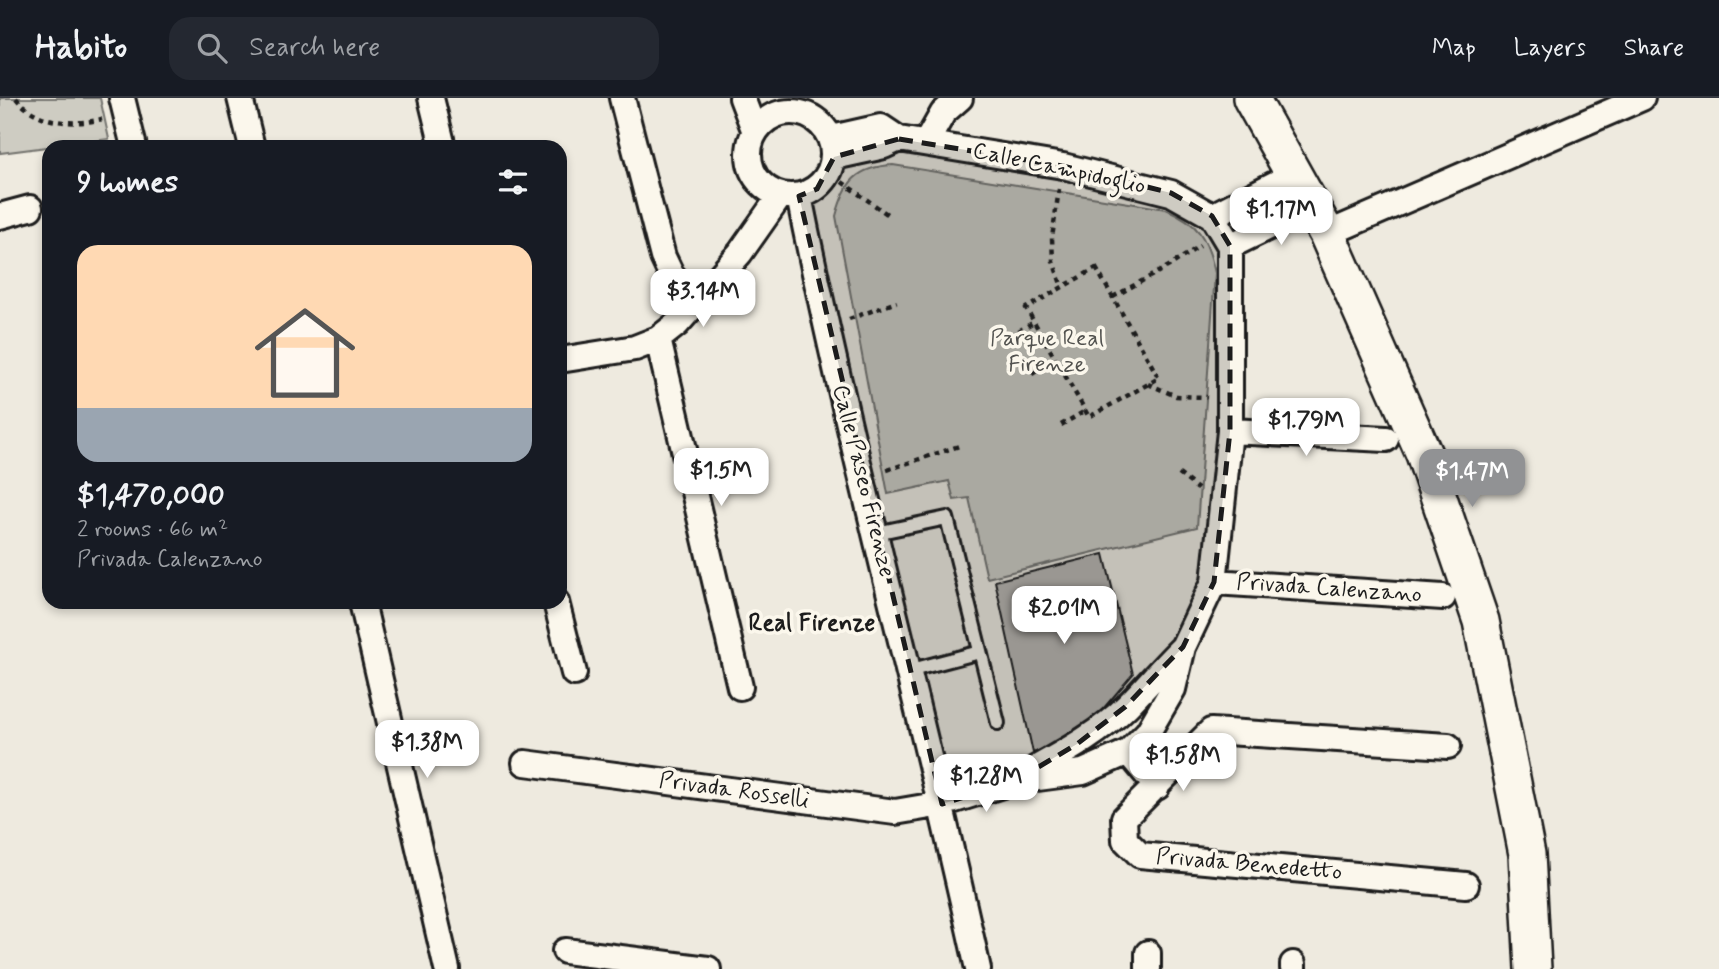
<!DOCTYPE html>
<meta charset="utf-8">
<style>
:root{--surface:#171b24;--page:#242831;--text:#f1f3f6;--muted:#9ea1a6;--line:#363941;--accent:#919294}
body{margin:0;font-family:Mynerve,sans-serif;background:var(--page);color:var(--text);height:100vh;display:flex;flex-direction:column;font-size:26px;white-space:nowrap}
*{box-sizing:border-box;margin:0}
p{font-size:23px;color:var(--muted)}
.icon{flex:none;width:38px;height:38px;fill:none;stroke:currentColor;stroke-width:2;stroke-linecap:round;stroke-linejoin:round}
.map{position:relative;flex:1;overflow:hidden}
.side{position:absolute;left:42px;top:42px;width:525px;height:469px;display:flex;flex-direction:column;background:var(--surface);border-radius:21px;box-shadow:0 4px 10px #0003}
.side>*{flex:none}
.price{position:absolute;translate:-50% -60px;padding:0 16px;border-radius:14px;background:#fff;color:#222;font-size:23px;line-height:46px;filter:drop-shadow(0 2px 4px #0008)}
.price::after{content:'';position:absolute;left:50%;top:42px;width:21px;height:16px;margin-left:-10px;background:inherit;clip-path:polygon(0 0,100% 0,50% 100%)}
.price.active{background:var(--accent);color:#fff}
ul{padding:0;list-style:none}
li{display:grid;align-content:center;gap:14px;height:371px;padding:0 35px}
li+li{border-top:2px solid var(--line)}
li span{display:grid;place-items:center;height:217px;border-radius:21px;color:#555}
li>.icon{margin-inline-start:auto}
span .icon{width:126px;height:126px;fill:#fffc;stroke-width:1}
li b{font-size:30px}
h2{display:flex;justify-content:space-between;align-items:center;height:84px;padding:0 35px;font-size:30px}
header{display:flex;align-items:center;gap:42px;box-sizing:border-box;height:98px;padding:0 35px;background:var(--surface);border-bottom:2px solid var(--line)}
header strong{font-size:33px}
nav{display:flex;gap:38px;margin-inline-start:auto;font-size:24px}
.search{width:490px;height:63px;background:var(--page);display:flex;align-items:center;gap:18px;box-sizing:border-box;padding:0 24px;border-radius:21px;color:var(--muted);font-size:26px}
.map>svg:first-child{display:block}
.green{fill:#ceccc2;stroke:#75746f;stroke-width:2}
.building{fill:#b9b6af;stroke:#1c1c1c;stroke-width:2}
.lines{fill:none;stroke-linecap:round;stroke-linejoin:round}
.lane-casing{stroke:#1c1c1c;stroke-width:18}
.street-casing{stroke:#1c1c1c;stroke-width:30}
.secondary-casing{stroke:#1c1c1c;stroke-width:40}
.path{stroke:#1c1c1c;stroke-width:4.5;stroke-dasharray:5 5;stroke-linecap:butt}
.lane{stroke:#fbf7ec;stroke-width:12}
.street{stroke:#fbf7ec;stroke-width:24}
.secondary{stroke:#fbf7ec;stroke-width:35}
.marked{fill:#1c1c1c;fill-opacity:0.2;stroke:#1c1c1c;stroke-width:5;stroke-dasharray:14 9;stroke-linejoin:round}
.labels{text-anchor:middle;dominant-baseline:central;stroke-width:7;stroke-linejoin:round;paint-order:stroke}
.street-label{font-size:23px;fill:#1c1c1c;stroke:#fbf7ec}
.park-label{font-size:23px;fill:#51514e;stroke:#fbf7ec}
.neighbourhood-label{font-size:24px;font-weight:bold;fill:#1c1c1c;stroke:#fbf7ec}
</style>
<header>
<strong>Habito</strong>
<div class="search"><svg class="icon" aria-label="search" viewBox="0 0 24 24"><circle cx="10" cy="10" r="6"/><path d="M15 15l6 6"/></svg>Search here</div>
<nav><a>Map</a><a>Layers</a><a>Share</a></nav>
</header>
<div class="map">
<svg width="1719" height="871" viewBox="0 0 1719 871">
<rect width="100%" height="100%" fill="#eeeadf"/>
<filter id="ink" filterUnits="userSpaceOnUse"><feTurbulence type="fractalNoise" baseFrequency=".0143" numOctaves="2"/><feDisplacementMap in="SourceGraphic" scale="14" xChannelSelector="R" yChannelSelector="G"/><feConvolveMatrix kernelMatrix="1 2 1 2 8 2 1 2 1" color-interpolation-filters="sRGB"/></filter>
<g filter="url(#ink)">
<!-- green -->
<path class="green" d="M0,0H100L109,41L0,55Z
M893,67L1166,111C1199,125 1207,140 1215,175L1197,429L987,480L969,400L954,402L949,383L888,396L836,118C845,84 856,69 893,67Z"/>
<!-- building -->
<path class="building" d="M1104,456L1133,576L1097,618L1059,645L1033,655L995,483Z"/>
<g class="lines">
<!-- lane casing -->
<g class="lane-casing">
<path id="lane" d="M876,435L947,420L998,625
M908,573L980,554"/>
</g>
<!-- street casing -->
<g class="street-casing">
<path id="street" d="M122,0L134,49
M240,0L252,49
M431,0L443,49
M622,0L663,159L671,176L696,205
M742,0L755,34
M749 56a42 42 0 1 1 84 0a42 42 0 1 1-84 0Z
M926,45L943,15L960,0
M834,59L884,48L899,41
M799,98C851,358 922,613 978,871
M0,118L30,110
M1212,118L1294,76
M1327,136L1642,0
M1230,148L1312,108
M658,241L740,589
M560,262L635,250L658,241L677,226L740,155L780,98
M1230,333L1386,341
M1214,484L1443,499
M362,504L447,871
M556,504L574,575
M1448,648L1211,633L1124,720L1125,742L1140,757L1466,787
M1128,654L1157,689
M525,665L895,714L942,706L1015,683L1083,674L1128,654L1148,634L1173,591L1183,549L1214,484L1230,333V148L1212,118L1171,95L1063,68L899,41L881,29L832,40
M1024,677C1059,657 1098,637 1127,608C1146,589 1163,568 1183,549
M565,853L708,871
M1293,866V871
M1148,871V855"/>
</g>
<!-- secondary casing -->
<g class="secondary-casing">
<path id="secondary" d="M1251,0L1327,136L1424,356L1481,523L1527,756L1533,871"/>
</g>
<!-- path -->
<path class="path" d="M16,0C37,26 73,28 102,21
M842,84L887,116
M1059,91L1052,140L1053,163L1062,189
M1096,170L1159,280L1089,319L1026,210Z
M1113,199L1169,168L1200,148
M849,221L897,204
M1010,238L1034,224
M1032,276L1056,261
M1148,286L1176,298L1207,299
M1061,327L1085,313
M887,372L959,348
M1179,376L1198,391"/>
<!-- lane -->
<use href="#lane" class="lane"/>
<!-- street -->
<use href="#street" class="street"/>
<!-- secondary -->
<use href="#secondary" class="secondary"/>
</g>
</g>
<!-- marked area -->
<path class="marked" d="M899,41L1063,68L1171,95L1212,118L1230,148V333L1214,484L1183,549L1125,609L1077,646L1015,683L942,706L799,98L817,91L834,59Z"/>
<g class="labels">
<!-- street labels -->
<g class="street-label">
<text transform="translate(1059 71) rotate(12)">Calle Campidoglio</text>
<text transform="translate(863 383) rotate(76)">Calle Paseo Firenze</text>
<text transform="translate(1329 491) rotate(4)">Privada Calenzano</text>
<text transform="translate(734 693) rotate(8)">Privada Rosselli</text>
<text transform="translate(1249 767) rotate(5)">Privada Benedetto</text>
</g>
<!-- park labels -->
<g class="park-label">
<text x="1047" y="241">Parque Real<tspan x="1047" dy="26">Firenze</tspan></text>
</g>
<!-- neighbourhood labels -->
<g class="neighbourhood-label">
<text x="812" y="525">Real Firenze</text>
</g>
</g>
</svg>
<b class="price" style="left:1281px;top:149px">$1.17M</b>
<b class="price" style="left:703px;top:231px">$3.14M</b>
<b class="price" style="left:1306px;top:360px">$1.79M</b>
<b class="price" style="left:721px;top:410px">$1.5M</b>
<b class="price active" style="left:1472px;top:411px">$1.47M</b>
<b class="price" style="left:1064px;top:548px">$2.01M</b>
<b class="price" style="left:427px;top:682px">$1.38M</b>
<b class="price" style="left:1183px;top:695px">$1.58M</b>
<b class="price" style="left:986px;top:716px">$1.28M</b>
<section class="side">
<h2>9 homes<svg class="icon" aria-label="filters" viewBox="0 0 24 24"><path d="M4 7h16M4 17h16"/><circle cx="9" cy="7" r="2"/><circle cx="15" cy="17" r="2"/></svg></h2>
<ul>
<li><span style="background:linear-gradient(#ffd9b3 75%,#9aa5b1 0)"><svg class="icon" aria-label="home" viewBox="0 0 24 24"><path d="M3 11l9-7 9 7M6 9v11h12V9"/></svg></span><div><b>$1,470,000</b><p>2 rooms · 66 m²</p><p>Privada Calenzano</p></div></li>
</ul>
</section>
</div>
